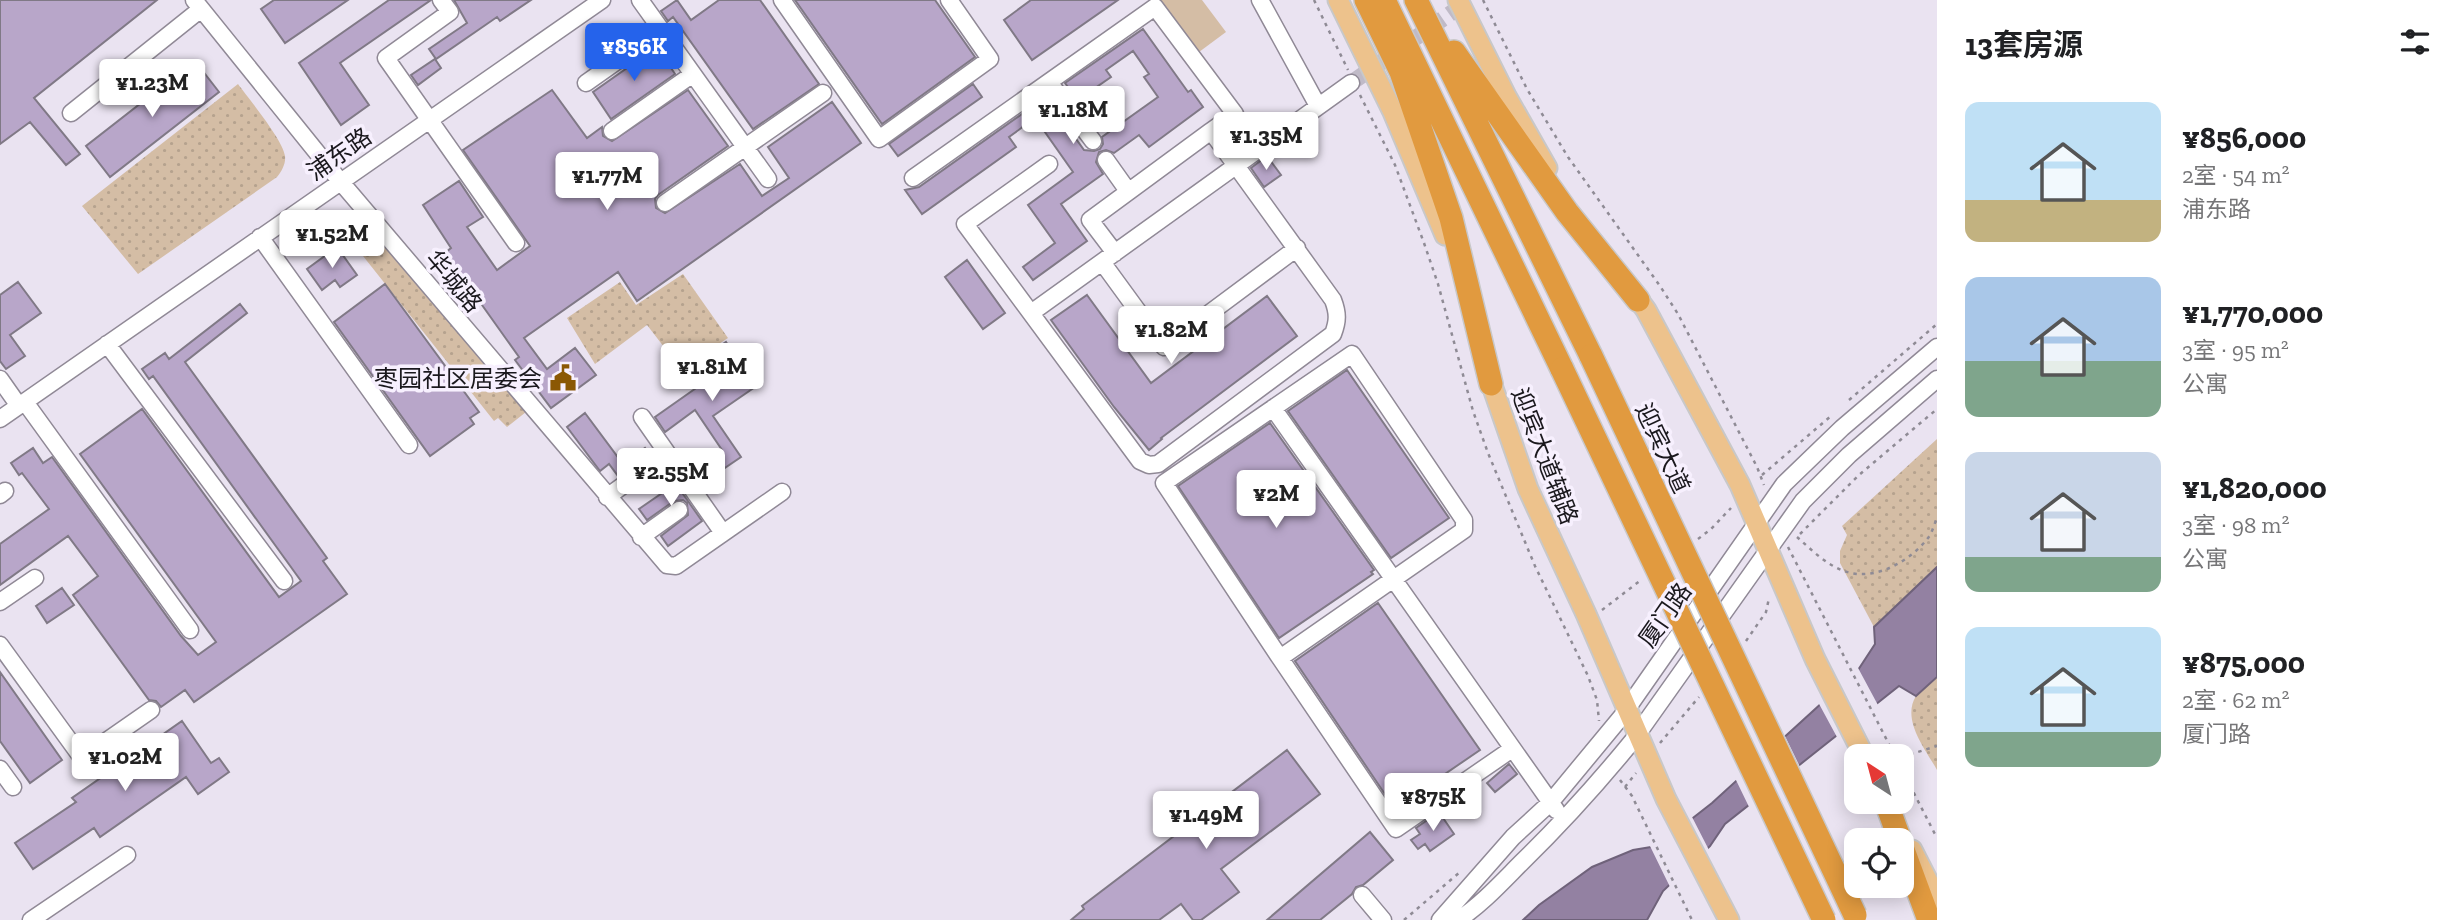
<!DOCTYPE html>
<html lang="zh">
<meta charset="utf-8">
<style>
:root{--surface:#fff;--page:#f6f6f6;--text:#202124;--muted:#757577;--accent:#2563eb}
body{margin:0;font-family:"Zilla Slab","Noto Sans SC",serif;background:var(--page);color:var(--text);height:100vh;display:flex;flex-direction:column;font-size:26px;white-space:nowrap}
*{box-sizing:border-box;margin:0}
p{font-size:23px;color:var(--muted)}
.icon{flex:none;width:38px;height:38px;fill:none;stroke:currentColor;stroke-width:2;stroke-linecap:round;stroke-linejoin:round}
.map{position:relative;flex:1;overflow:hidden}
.drawer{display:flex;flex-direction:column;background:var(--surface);width:525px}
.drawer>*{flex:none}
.needle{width:46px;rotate:324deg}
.tools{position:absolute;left:1844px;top:744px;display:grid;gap:14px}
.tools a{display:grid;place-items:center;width:70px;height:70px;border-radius:14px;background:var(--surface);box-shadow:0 4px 18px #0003;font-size:35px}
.price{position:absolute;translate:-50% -60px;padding:0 16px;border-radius:7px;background:#fff;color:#222;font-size:23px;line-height:46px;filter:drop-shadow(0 2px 4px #0008)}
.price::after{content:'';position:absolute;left:50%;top:42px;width:21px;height:16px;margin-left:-10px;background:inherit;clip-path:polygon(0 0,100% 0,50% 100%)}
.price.active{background:var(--accent);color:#fff}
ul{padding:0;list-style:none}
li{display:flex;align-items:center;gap:21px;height:175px;padding:0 28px}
li span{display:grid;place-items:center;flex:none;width:196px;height:140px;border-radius:14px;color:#555}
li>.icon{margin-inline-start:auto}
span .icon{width:84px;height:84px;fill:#fffc;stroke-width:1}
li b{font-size:30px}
h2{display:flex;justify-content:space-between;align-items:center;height:84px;padding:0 28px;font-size:30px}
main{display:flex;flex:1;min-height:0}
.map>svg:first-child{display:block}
.grass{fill:url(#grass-dots)}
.pitch{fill:#d4bda5}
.water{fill:#9381a2;stroke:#6f627a;stroke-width:2}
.pier{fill:#eae3f1}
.building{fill:#b8a6c9;stroke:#807986;stroke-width:2}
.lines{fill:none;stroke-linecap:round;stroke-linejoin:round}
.minor-tunnel{stroke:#c0bac7;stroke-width:16;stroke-dasharray:16 8;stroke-linecap:butt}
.minor-casing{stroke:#908996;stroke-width:19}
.major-casing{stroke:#c8c8c9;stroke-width:23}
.highway-casing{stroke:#c8c8c9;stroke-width:26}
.path{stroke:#8f8b95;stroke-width:2.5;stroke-dasharray:3.5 5;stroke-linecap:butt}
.minor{stroke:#fff;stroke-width:16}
.major{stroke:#edc28c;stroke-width:19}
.highway{stroke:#e19a3f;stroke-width:23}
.highway-bridge-casing{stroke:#c8c8c9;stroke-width:26;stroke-linecap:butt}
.highway-bridge{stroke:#e19a3f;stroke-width:23}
.labels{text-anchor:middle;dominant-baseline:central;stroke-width:7;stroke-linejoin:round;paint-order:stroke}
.street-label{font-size:24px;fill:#1a181d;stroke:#f7f0fe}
.poi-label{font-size:24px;fill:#1a181d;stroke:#f7f0fe;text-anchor:end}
</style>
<main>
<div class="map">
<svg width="1937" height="920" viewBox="0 0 1937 920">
<defs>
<pattern id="grass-dots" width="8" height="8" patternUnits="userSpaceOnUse" patternTransform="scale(1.75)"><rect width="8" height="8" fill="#d4bda5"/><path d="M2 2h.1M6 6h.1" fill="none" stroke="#b5a28e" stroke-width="1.8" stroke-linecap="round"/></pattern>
</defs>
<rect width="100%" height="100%" fill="#eae3f1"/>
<!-- grass -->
<path class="grass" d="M238,84C249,99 283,140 285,156C286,163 282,171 277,177L138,274L82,206Z
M361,212L526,412L507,427L498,418L494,421L340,227Z
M683,274L728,338L681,369L647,325L595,364L567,318L620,282L636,305Z
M1937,439V567L1874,627L1840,563V551L1847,535L1842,526Z
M1937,677V770C1926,750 1901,720 1916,696C1920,689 1931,683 1937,677Z"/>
<!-- pitch -->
<path class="pitch" d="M1154,0H1202L1226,32L1195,55Z"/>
<!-- water -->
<path class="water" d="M1937,567V677L1916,696L1899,686L1725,824L1710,846L1663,891L1647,920H1523L1539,905L1592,867L1633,850L1657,846L1712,803L1858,670L1875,644L1874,627Z"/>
<!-- pier -->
<path class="pier" d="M1857,666L1879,707L1838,739L1818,702Z
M1784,734L1801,769L1750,809L1735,778Z
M1691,815L1710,852L1671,889L1649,844L1656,843Z"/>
<!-- building -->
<path class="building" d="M0,0H157L34,98L80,154L66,165L30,122L0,144Z
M274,0H348L285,43L261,9Z
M389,0H431L340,63L369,105L341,125L299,63Z
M454,0H531L500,21L497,17L436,59L429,49L467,23Z
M677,0L691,20L719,0H760L819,84L753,129L673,17L668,21L661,11Z
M795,0H935L975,57L882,124Z
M1031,0H1118L1032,60L1004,20Z
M1143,29L1188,92L1191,90L1203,107L1149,147L1139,135L1114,153L1106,150L1099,152L1096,162L1103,174L1061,204L1087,241L1033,280L1023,267L1055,243L1028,205L1073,172L1035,118L1009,137L1016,147L922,214L905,190L919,187L1046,97L1084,150L1094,151L1100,149L1103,144L1102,137L1158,97L1144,77L1149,74L1133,51L1106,70L1111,77L1082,97L1076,88L1071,91L1065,83Z
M657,47L675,74L611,119L593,92Z
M435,59L441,68L418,85L411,75Z
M195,61L219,92L110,177L86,146Z
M973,84L982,97L898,156L889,144Z
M552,90L587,138L602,127L603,136L612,141L688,90L728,146L658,195L655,199L656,208L665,213L740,164L762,196L789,178L768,147L832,102L861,143L637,301L618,272L524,338L547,369L575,348L596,375L551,408L515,360L519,357L445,253L451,248L423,205L459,181L483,217L467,227L497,270L530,246L463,150Z
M1242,121L1255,139L1240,150L1228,132Z
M1267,156L1281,175L1264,187L1251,168Z
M337,247L357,275L340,287L335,280L322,290L307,269Z
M967,260L1005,313L983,329L945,277Z
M18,282L41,313L10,335L25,356L6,369L0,361V295Z
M385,284L479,412L470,418L474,424L430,456L334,322Z
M1087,295L1151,383L1267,296L1297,336L1161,438L1162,439L1149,450L1114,407L1051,320Z
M240,304L247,313L185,362L327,558L323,561L347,594L194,702L185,690L161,707L156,701L149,700L73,595L98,576L68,536L0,585V544L49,509L22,473L19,475L11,463L33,448L43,463L52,457L181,636L198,655L216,642L80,454L142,409L279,597L301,581L153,376L149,379L142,369L165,353L169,359Z
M726,342L755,387L713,416L741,457L704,482L695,469L722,450L695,410L665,432L655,417L699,386L688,368Z
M1347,370L1449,518L1391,558L1288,411Z
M585,413L623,464L645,448L652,457L641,459L618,476L609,464L600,471L567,427Z
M1270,423L1374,570L1371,572L1373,574L1279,638L1178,486Z
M664,467L702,521L668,546L661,536L688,515L687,503L683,500L674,501L647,520L639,509L665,491L654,475Z
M62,588L74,605L47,623L36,606Z
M1378,603L1480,750L1423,789L1427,795L1404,811L1400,805L1395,809L1295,661Z
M0,672L62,760L30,783L0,741Z
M182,721L211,763L219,758L229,772L198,794L186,777L100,837L94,828L33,869L15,843L76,802L72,798Z
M1287,750L1320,794L1221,869L1239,892L1201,920H1193L1181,904L1159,920H1071L1084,909L1082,906Z
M1509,764L1517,774L1495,792L1487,783Z
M1439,812L1454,834L1430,851L1425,844L1418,849L1411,840L1420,834L1416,828Z
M1370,832L1393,860L1363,885L1356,887L1352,894L1320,920H1267Z"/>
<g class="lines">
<!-- minor-tunnel -->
<path class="minor-tunnel" d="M1351,83L1464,4"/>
<!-- minor casing -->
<g class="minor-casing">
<path id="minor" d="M194,0L340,181L667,565L676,566L782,492
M441,0L450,12L386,58L516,243
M640,0L768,179
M782,0L879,139L990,59L949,0
M1260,0L1318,106
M1049,82L1093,141
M586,83L661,30
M71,113L201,9
M612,131L693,74
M1106,160L1128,191
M1049,164L965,224L1140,461L1149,465L1158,464L1333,334C1338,321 1338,313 1333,300L1211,131L1090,220L1115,253
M913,178L1155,7L1235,114L1211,131
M665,203L823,93
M260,237L409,445
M1102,262L1164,347L1297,248
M1031,313L1351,83
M107,344L284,581
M1352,354L1464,520V530L1280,658L1164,483Z
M0,379L19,406
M25,402L190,630
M1273,408L1556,810
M642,417L723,533
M0,419L602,0
M0,495L5,491
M607,497L647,468
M641,537L679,510
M0,602L35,578
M0,645L82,758L151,710
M1280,658L1396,829L1512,749
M0,769L13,787
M1362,895L1383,920
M31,920L127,855
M1440,920L1513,837L1550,803L1622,716L1784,484L1842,428L1937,347
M1458,920C1482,904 1501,883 1522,862C1562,823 1599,782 1634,739L1803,501L1849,455L1937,379"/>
</g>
<!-- major casing -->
<g class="major-casing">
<path id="major" d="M1338,0L1393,112L1445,235
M1458,0L1506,96L1547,168
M1630,288L1646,310L1740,485L1815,659L1864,756
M1487,371L1528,489L1586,614L1666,799L1729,920
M1912,850L1937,899"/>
</g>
<!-- highway casing -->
<g class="highway-casing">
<path id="highway" d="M1366,0L1401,72L1451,218L1491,384
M1384,0L1562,369
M1416,0L1591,356
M1454,52L1567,212L1638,300
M1886,802L1900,840
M1902,847L1929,920"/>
</g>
<!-- path -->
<path class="path" d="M1314,0L1348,70
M1483,0L1527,89L1568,157L1660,286L1678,314L1757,467L1764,485
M1360,95L1395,165L1424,243L1438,284L1473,411L1488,453L1535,566L1588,676L1597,700L1599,721
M1849,400L1937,324
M1762,475L1831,416
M1800,534L1859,475L1937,409
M1797,537C1813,551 1829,568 1851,573C1879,579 1911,560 1928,538C1932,533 1934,525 1937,518
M1698,539L1711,529L1731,508
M1788,547L1895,756
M1602,610L1641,580
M1746,641L1766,612L1769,598
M1660,743L1699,697
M1902,757L1937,746
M1902,770L1937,838
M1620,780L1632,796L1692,920
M1625,787L1636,773
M1404,920L1460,872"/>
<!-- minor -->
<use href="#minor" class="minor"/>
<!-- major -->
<use href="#major" class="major"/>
<!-- highway -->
<use href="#highway" class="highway"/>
<!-- highway-bridge casing -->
<g class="highway-bridge-casing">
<path id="highway-bridge" d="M1591,356L1855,915
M1562,369L1824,920"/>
</g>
<!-- highway-bridge -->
<use href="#highway-bridge" class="highway-bridge"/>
</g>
<!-- icons -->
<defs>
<g id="civic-bare" transform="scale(2.1)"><path d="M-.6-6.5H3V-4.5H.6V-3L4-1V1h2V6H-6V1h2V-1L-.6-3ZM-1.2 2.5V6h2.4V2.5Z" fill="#8b5804" stroke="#f7f0fe" stroke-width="2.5" paint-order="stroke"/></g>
</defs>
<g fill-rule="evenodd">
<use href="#civic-bare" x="563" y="378"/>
</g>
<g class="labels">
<!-- street labels -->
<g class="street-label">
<text transform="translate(339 154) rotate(-35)">浦东路</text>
<text transform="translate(454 281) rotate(50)">华城路</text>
<text transform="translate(1663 448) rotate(65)">迎宾大道</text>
<text transform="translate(1545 456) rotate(69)">迎宾大道辅路</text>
<text transform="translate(1665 615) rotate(-55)">厦门路</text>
</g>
<!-- poi labels -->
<g class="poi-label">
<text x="542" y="378">枣园社区居委会</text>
</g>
</g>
</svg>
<div class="tools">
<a><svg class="needle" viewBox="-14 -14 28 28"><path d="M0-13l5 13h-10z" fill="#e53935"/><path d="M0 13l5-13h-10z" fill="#757577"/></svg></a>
<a><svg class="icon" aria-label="locate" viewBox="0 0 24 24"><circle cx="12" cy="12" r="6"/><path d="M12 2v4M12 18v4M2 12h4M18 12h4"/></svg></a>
</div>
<b class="price active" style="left:634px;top:83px">¥856K</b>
<b class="price" style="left:152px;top:119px">¥1.23M</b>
<b class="price" style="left:1073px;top:146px">¥1.18M</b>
<b class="price" style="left:1266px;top:172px">¥1.35M</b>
<b class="price" style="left:607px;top:212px">¥1.77M</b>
<b class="price" style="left:332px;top:270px">¥1.52M</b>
<b class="price" style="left:1171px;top:366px">¥1.82M</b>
<b class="price" style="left:712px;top:403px">¥1.81M</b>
<b class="price" style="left:671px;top:508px">¥2.55M</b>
<b class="price" style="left:1276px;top:530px">¥2M</b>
<b class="price" style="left:125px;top:793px">¥1.02M</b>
<b class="price" style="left:1433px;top:833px">¥875K</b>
<b class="price" style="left:1206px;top:851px">¥1.49M</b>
</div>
<section class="drawer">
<h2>13套房源<svg class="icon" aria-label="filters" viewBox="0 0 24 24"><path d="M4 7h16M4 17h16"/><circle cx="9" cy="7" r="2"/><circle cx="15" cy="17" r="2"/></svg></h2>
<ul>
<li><span style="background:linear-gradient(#bfe0f5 70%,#c2b280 0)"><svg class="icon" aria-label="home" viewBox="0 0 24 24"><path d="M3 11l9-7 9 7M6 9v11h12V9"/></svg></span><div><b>¥856,000</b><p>2室 · 54 m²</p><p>浦东路</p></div></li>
<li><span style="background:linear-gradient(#a9c7e8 60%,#7fa58c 0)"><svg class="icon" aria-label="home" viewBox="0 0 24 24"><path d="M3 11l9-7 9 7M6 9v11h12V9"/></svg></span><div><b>¥1,770,000</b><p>3室 · 95 m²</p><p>公寓</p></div></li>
<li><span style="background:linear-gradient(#c9d6e8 75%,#7fa58c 0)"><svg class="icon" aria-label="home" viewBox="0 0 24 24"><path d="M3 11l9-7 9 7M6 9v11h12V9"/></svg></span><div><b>¥1,820,000</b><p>3室 · 98 m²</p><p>公寓</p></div></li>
<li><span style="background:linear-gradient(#bfe0f5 75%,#7fa58c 0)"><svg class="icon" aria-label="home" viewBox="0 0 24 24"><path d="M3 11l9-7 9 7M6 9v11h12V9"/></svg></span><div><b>¥875,000</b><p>2室 · 62 m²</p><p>厦门路</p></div></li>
</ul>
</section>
</main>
